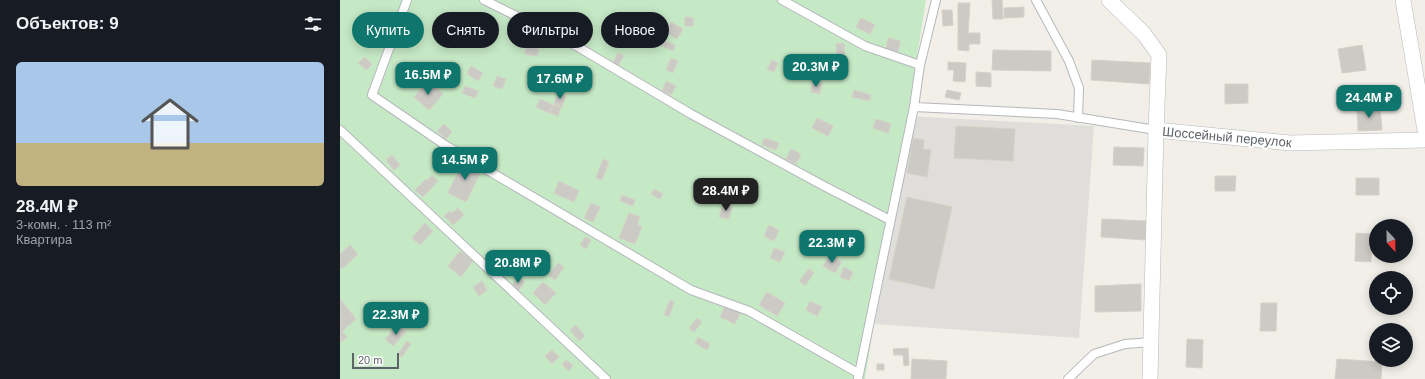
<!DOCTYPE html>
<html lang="ru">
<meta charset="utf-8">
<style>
:root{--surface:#171b24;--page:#20242c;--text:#f1f3f6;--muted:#9ea1a6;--accent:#0f766e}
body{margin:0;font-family:Helvetica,sans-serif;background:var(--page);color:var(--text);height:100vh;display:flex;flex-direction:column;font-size:15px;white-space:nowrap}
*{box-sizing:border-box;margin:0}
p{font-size:13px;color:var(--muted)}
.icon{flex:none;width:22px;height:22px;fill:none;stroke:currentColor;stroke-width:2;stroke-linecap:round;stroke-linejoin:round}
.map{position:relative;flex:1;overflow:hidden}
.drawer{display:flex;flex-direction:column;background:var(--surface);width:340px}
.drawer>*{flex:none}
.banner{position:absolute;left:12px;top:12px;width:380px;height:36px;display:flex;gap:8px}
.needle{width:26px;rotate:158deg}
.buttons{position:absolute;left:1029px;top:219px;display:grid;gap:8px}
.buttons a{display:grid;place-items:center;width:44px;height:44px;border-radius:50%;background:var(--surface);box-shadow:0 2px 10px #0003;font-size:20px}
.scale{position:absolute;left:12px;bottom:10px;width:47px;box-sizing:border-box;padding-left:4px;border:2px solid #5f6368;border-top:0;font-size:11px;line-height:14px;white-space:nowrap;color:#5f6368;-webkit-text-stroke:3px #fff;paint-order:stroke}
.price{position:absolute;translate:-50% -34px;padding:0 9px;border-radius:8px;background:var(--accent);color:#fff;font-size:13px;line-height:26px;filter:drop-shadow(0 1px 2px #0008)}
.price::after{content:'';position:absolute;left:50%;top:24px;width:12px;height:9px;margin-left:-6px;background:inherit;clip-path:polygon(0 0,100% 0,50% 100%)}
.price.on{background:#222;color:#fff}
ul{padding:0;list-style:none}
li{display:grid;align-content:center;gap:8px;height:212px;padding:0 16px}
li span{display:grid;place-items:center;height:124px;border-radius:6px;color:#555}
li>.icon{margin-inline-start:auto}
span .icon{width:72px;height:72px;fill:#fffc;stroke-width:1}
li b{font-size:17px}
h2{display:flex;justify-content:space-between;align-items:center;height:48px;padding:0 16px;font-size:17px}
.chip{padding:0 14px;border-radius:18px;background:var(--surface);box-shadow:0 2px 10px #0003;font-size:14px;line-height:36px}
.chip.on{background:var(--accent);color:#fff}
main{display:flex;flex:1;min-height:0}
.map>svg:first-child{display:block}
.industrial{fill:#e0deda}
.green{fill:#c5e8c5}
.building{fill:#cccac5;stroke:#d6d1c6}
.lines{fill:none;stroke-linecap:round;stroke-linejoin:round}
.lane-casing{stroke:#b5b8bc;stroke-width:10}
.street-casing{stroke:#b5b8bc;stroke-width:16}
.lane{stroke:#fff;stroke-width:8}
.street{stroke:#fff;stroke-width:15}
.labels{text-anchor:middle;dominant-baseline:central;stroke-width:4;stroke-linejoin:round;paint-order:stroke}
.street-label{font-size:13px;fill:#5f6368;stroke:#fff}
</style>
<main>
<section class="drawer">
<h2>Объектов: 9<svg class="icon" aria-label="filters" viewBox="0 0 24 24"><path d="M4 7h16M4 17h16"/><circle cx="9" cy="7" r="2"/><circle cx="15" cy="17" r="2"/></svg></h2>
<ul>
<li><span style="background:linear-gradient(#a9c7e8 65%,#c2b280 0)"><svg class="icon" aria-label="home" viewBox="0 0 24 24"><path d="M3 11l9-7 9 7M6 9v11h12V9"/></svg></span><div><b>28.4M ₽</b><p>3-комн. · 113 m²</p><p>Квартира</p></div></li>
</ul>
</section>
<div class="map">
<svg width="1085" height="379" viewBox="0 0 1085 379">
<rect width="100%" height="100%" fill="#f1efe8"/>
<!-- industrial -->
<path class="industrial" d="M567,116L754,126L739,338L535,324Z"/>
<!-- green -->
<path class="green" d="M0,0H586L525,379H0Z"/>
<!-- building -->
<path class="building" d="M652,0H662L663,19H653Z
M618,3H630L628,33H640V44H629V51L618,50Z
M684,7V17L664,18V8Z
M602,10H612L613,25L603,26Z
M345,17L353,18V26H345Z
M521,18L535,25L530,34L516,27Z
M152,21L159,24L154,35L147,32Z
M331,22L343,29L337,39L325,32Z
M174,25L184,30L178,42L168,37Z
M192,34L207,40L205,46L189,40Z
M548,38L560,41L558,52L546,49Z
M322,40L335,45L333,51L320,45Z
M504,43L505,59H497L496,44Z
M1022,45L1026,70L1002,73L998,49Z
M186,46L199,49L197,56L185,54Z
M653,50L711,51V71L652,70Z
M278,53L284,56L278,66L273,63Z
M25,57L32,64L26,70L18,63Z
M331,58L338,61L333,73L326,70Z
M432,60L438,63L434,72L427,69Z
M752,60L810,63L809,84L751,80Z
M608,62L626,63L625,82L613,81L614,70H608Z
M131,66L143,73L138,81L127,74Z
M636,72L651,73V87L636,86Z
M157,76L166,79L162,89L153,86Z
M88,81L103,94L89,110L74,97Z
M326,81L336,86L331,95L322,91Z
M473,81L482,83L480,94L471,92Z
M885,84H908V103L885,104Z
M125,86L138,91L135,98L122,93Z
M514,90L531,95L529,101L512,97Z
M607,90L621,93L619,100L605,97Z
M218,93L226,96L222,107L214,104Z
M200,99L213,105L209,113L196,107Z
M213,105L221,107L218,116L210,113Z
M1040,107L1042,130L1018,131L1017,108Z
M477,118L493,126L488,136L472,128Z
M536,119L551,124L548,133L533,128Z
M104,124L112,132L106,139L97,131Z
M616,126L675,129L673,161L614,158Z
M424,138L439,143L436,150L422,145Z
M573,138L584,140L583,149L591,150L587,177L567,173Z
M774,147L804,148L803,166L773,165Z
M451,149L461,154L456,164L446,159Z
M52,155L60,165L54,170L46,160Z
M263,159L269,162L262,180L256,178Z
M123,161L142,169L126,202L108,193Z
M92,175L98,181L83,197L75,190L86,179L88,180Z
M875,176H896L895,191H875Z
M1016,178H1039V195H1016Z
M219,181L239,191L234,202L214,193Z
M314,189L323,194L320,199L311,194Z
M282,195L295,200L293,206L280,201Z
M567,197L612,207L594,289L549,279Z
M251,203L260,207L253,222L244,218Z
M383,205L392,207L389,219L379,217Z
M118,208L124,215L113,225L104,216L110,211L112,213Z
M289,213L300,217L297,224L302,227L295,244L279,238Z
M762,219L806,221L805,240L761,237Z
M85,223L93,231L80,245L72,238Z
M429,225L439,230L434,241L424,236Z
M1016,233L1032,234L1031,262L1015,261Z
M245,237L251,240L246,249L240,245Z
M10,245L18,254L2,269L0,267V254Z
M434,248L445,252L440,262L430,258Z
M120,251L133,261L121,277L108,266Z
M490,255L502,262L495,273L483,266Z
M1038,256H1056V258H1038Z
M218,263L224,267L215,280L209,276Z
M504,267L513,272L509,281L500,277Z
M469,269L474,273L465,286L459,281Z
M179,277L185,282L178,291L172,285Z
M142,281L147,290L139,296L133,287Z
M203,282L216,293L205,305L193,293Z
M801,284V311L755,312V286Z
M427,292L445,303L437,316L419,305Z
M0,299L16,319L2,331L7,337L1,342Z
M330,300L334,302L329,317L324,315Z
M470,301L482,307L477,316L466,310Z
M921,303H937L936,331H920Z
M386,304L401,311L395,324L380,317Z
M357,318L362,322L354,332L349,328Z
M58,325L66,332L53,346L45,339Z
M236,325L245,336L239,341L230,330Z
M358,337L370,344L367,350L355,343Z
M847,339L863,340L862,368L846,367Z
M67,341L71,344L62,357L58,354Z
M568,348L569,365L564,366L563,355H554L553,349Z
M212,350L219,357L212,364L205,356Z
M572,359L607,361L606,379H571Z
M997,359L1042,362L1041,379H995Z
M226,360L233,365L229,371L222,365Z
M537,364H544V370H537Z"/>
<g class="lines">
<!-- lane casing -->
<g class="lane-casing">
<path id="lane" d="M67,0L32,95L105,145L351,290L409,311L518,373
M144,0L233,44L351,114L484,186L550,220
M442,0L525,46L580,65L574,107
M696,0L729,61L739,88L738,118
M580,65L596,0
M0,130L266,379
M518,379L574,107L717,114L816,130
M728,379L754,354L785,344L812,342"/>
</g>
<!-- street casing -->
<g class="street-casing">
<path id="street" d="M769,0L804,34L819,55L816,130
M1063,0L1085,130
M810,379L816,130L950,143L1085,140"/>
</g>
<!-- lane -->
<use href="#lane" class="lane"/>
<!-- street -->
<use href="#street" class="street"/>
</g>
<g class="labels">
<!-- street labels -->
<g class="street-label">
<text transform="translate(887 137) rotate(5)">Шоссейный переулок</text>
</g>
</g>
</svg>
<div class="buttons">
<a><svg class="needle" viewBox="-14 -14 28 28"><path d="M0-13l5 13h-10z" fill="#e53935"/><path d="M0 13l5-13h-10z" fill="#9ea1a6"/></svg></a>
<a><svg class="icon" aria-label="locate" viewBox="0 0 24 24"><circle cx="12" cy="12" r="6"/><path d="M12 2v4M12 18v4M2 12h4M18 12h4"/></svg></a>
<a><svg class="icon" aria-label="layers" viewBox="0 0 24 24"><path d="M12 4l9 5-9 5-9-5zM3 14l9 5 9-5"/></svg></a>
</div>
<div class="scale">20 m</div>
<b class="price" style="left:476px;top:88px">20.3M ₽</b>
<b class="price" style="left:88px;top:96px">16.5M ₽</b>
<b class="price" style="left:220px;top:100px">17.6M ₽</b>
<b class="price" style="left:1029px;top:119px">24.4M ₽</b>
<b class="price" style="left:125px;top:181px">14.5M ₽</b>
<b class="price on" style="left:386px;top:212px">28.4M ₽</b>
<b class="price" style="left:492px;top:264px">22.3M ₽</b>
<b class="price" style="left:178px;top:284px">20.8M ₽</b>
<b class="price" style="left:56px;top:336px">22.3M ₽</b>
<div class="banner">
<a class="chip on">Купить</a>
<a class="chip">Снять</a>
<a class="chip">Фильтры</a>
<a class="chip">Новое</a>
</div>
</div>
</main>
